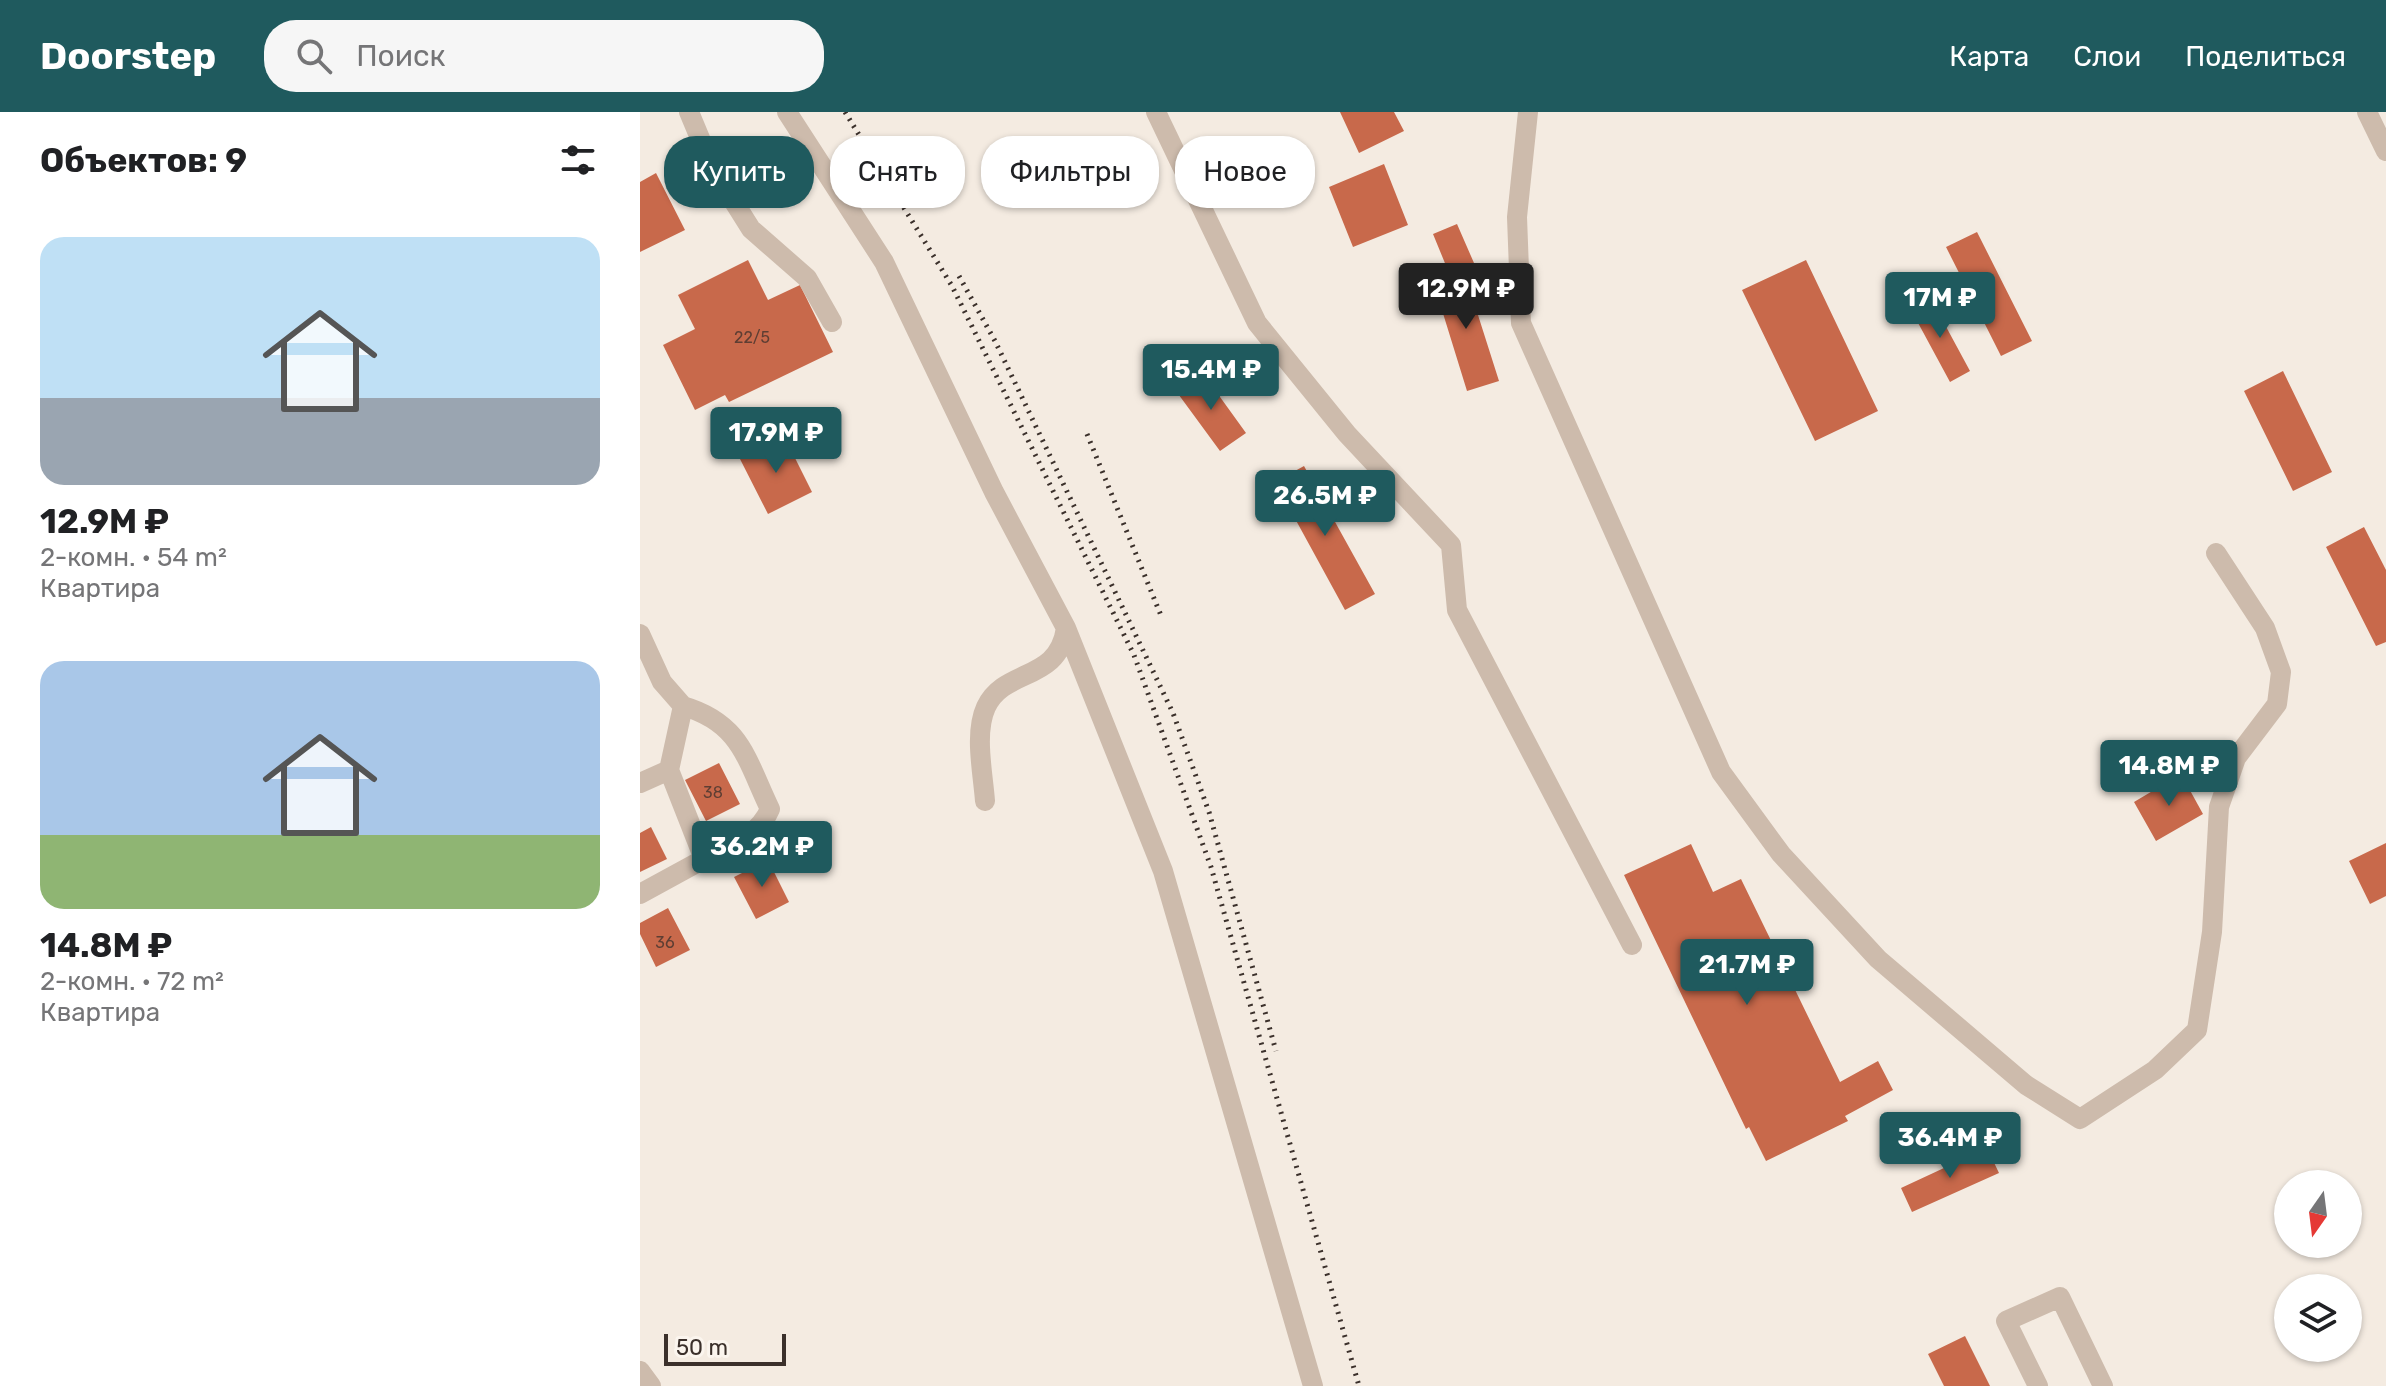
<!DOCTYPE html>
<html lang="ru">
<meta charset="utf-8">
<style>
:root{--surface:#fff;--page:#f6f6f6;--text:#202124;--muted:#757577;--accent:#1f5a5e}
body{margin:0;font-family:Rubik,sans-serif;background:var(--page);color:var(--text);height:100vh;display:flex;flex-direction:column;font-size:30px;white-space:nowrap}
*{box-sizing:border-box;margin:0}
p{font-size:26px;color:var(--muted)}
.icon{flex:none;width:44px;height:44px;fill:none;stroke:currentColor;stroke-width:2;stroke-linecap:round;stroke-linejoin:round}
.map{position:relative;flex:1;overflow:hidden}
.sheet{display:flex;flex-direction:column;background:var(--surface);width:640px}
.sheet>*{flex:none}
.top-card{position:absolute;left:24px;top:24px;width:760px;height:72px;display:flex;gap:16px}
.needle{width:52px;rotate:194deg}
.tools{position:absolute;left:1634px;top:1058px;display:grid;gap:16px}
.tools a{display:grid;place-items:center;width:88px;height:88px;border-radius:50%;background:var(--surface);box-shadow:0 2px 6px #0004;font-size:40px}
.scale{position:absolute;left:24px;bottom:20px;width:122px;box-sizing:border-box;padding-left:8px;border:4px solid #3b302b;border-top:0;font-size:22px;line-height:28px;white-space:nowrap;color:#3b302b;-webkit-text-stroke:6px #fbf5ee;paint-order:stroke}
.price{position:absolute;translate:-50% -68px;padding:0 18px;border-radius:8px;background:var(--accent);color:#fff;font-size:26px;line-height:52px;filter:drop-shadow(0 2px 4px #0008)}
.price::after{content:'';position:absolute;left:50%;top:48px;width:24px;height:18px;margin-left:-12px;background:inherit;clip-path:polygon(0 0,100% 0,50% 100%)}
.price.on{background:#222;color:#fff}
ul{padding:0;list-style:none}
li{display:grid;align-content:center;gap:16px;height:424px;padding:0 40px}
li span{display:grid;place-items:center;height:248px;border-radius:24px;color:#555}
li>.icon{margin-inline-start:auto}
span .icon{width:144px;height:144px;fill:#fffc;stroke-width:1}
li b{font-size:34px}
h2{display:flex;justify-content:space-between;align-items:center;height:96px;padding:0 40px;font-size:34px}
.pill{padding:0 28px;border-radius:32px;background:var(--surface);box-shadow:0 2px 6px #0004;font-size:28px;line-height:72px}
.pill.on{background:var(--accent);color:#fff}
header{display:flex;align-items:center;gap:48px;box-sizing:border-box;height:112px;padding:0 40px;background:var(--accent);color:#fff}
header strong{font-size:38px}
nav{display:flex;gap:44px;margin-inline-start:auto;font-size:28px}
.search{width:560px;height:72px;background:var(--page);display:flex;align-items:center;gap:20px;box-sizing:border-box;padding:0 28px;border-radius:32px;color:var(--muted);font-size:30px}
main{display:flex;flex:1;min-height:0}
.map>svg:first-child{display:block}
.building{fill:#c8694b}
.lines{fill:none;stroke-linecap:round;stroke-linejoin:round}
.minor{stroke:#cdbbac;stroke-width:20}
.rail{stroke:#3b302b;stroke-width:5;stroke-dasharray:2 6;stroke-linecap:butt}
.labels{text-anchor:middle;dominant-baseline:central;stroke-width:8;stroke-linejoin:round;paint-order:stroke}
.number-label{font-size:16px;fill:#5e3e33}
</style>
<header>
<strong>Doorstep</strong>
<div class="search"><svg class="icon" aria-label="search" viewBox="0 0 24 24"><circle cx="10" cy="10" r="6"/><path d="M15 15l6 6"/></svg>Поиск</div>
<nav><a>Карта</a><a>Слои</a><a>Поделиться</a></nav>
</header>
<main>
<section class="sheet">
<h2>Объектов: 9<svg class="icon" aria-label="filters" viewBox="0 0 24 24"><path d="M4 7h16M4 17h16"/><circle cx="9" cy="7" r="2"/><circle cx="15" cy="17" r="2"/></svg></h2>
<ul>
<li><span style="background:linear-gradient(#bfe0f5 65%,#9aa5b1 0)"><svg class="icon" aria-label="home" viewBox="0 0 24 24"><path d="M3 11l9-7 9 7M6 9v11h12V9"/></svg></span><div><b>12.9M ₽</b><p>2-комн. · 54 m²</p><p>Квартира</p></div></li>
<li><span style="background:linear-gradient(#a9c7e8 70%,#8fb573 0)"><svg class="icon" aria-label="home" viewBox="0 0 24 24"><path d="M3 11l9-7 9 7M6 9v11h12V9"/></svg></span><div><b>14.8M ₽</b><p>2-комн. · 72 m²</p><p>Квартира</p></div></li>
</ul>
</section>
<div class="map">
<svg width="1746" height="1274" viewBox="0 0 1746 1274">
<rect width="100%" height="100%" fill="#f4ebe1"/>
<!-- building -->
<path class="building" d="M700,0H754L764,19L719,41Z
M744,52L768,113L713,135L689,75Z
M16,61L45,118L0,140V70Z
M817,112L834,151L809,161L793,122Z
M1337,120L1392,229L1361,244L1306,135Z
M108,148L128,188L160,173L193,240L89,290L85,283L55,298L23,233L55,217L38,183Z
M1166,148L1238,299L1175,329L1102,178Z
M824,159L859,269L827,279L793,169Z
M1290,185L1330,259L1310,270L1270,196Z
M1643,259L1692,360L1653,379L1604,279Z
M562,260L606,321L580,339L536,279Z
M144,324L172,380L128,402L100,347Z
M664,354L735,482L705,498L635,370Z
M1724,415L1746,458V530L1736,534L1686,435Z
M79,651L100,692L66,709L45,668Z
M1541,662L1563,702L1516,729L1494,690Z
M11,715L27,747L0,760V721Z
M1746,731V784L1730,792L1709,749Z
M1051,732L1073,780L1101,767L1200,970L1238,949L1253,978L1205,1004L1208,1009L1126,1049L1109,1015L1106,1017L984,763Z
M128,748L149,790L116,807L94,765Z
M28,796L50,838L16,855L0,822V811Z
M1347,1036L1359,1061L1272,1100L1261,1076Z
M1325,1224L1350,1274H1304L1288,1242Z"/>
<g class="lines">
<!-- minor -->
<path class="minor" d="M49,0L72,55L111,117L167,166L192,210
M147,0L244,150L354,380L426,516C418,571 365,555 346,595C334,621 343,661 345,689
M516,0L617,211L707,322L811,433L817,498L992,833
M888,0L877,105L881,211L1081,660L1141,742L1238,847L1386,973L1440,1007L1515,958L1557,918L1572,820L1579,695L1596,646L1637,592L1641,560L1625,516L1576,441
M1727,0L1746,39
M426,516L523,759L673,1274
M0,522L22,570L43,594L29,658L0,671
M29,658L64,747C89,734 118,725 130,697C106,647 101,611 43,594
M0,782L64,747
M0,1259L11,1274
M1398,1274L1366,1209L1420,1185L1463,1274"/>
<!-- rail -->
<path class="rail" d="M205,0L312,174L494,543L571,755L719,1274
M319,164L355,229L533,601L569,700L636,939
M447,322L522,506"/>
</g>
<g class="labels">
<!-- number labels -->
<g class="number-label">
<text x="112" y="225">22/5</text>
<text x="73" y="680">38</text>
<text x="25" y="830">36</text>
</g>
</g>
</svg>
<div class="tools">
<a><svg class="needle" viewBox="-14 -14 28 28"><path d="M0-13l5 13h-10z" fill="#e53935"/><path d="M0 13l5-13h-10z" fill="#757577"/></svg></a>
<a><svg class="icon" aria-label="layers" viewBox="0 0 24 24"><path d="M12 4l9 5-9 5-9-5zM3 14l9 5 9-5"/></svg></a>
</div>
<div class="scale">50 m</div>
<b class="price on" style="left:826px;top:219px">12.9M ₽</b>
<b class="price" style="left:1300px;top:228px">17M ₽</b>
<b class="price" style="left:571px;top:300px">15.4M ₽</b>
<b class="price" style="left:136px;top:363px">17.9M ₽</b>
<b class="price" style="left:685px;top:426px">26.5M ₽</b>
<b class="price" style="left:1529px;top:696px">14.8M ₽</b>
<b class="price" style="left:122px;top:777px">36.2M ₽</b>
<b class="price" style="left:1107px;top:895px">21.7M ₽</b>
<b class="price" style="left:1310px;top:1068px">36.4M ₽</b>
<div class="top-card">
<a class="pill on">Купить</a>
<a class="pill">Снять</a>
<a class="pill">Фильтры</a>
<a class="pill">Новое</a>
</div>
</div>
</main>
